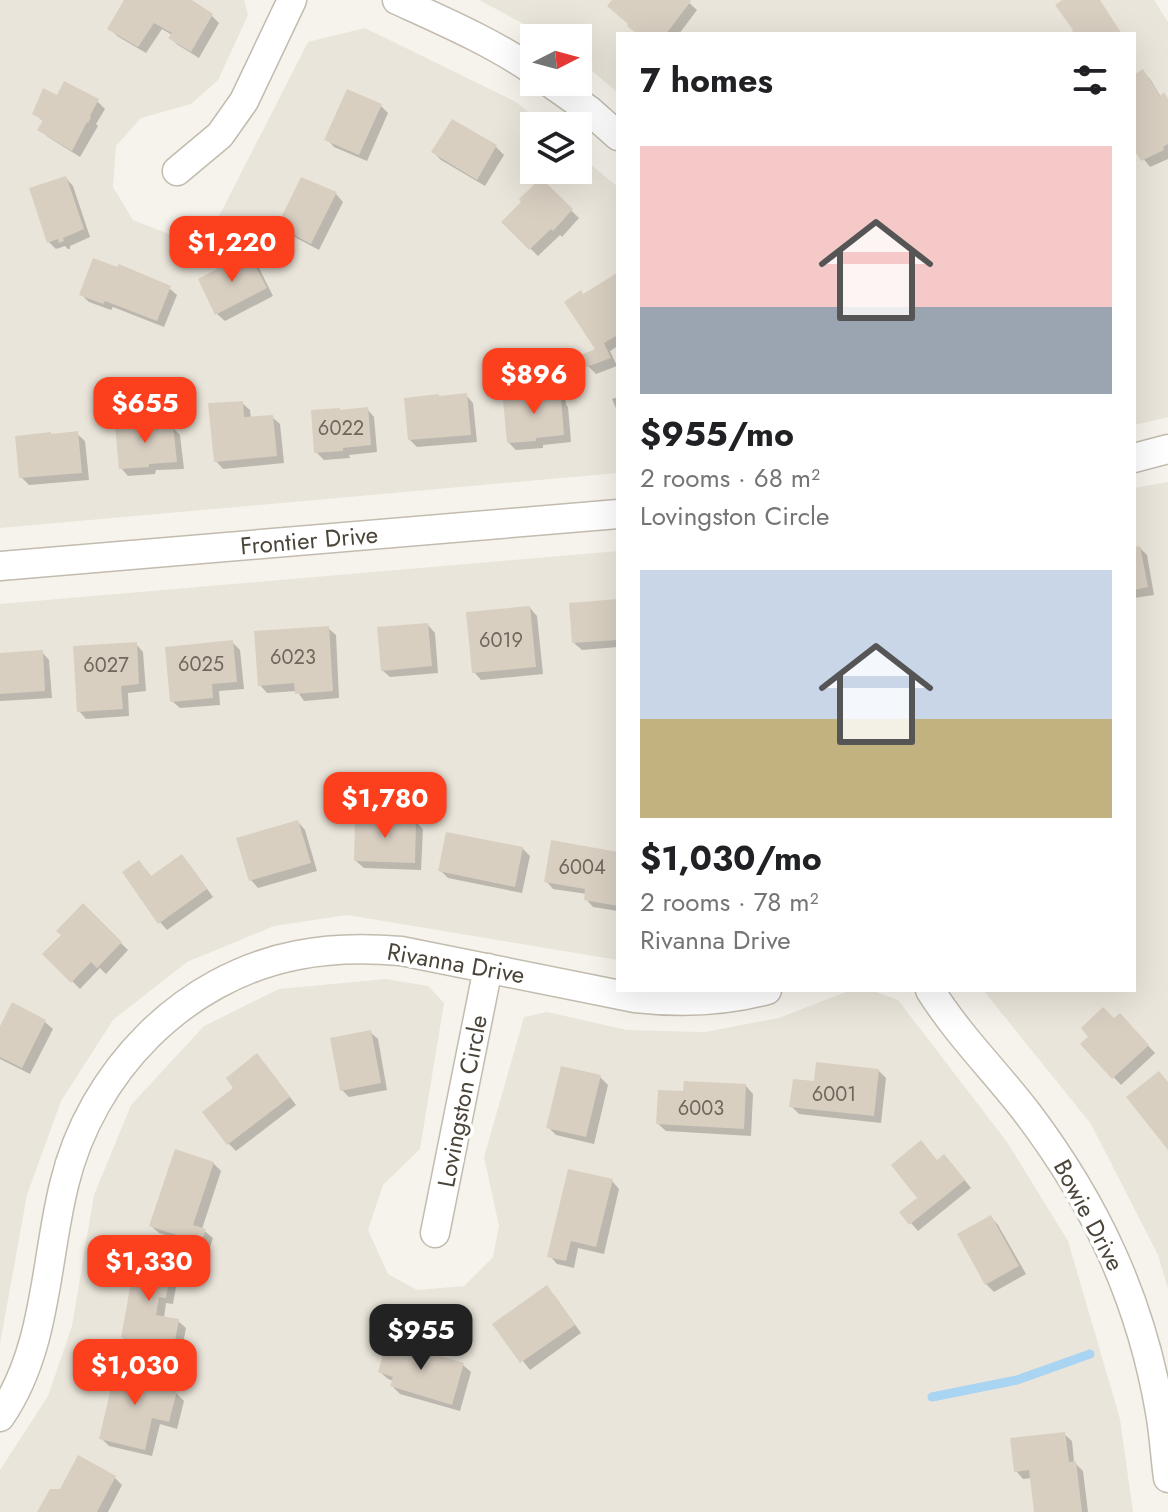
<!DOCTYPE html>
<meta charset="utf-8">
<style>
:root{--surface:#fff;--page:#f2f2f2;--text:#202124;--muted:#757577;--accent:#fc3f1d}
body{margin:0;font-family:Jost,sans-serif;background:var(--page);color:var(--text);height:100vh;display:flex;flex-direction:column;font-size:30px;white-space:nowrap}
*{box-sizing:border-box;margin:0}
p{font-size:26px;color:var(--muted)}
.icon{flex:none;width:44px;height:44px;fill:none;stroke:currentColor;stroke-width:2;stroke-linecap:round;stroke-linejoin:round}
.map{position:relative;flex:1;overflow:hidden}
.panel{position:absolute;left:616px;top:32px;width:520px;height:960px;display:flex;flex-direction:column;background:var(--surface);border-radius:0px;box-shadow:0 8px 32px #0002}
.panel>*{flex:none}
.needle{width:52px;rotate:84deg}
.controls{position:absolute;left:520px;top:24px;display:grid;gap:16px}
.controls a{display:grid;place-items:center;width:72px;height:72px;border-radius:0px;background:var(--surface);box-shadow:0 8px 32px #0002;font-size:40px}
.price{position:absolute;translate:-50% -68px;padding:0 18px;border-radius:16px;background:var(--accent);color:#fff;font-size:26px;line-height:52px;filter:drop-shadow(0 2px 4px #0008)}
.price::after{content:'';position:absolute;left:50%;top:48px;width:24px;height:18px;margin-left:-12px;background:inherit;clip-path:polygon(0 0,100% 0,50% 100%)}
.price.current{background:#222;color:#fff}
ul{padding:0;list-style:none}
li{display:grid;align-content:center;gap:16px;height:424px;padding:0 24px}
li span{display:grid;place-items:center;height:248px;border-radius:0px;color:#555}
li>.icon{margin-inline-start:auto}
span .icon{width:144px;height:144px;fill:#fffc;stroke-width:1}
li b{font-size:34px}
h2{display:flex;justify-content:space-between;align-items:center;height:96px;padding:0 24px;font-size:34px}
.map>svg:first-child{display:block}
.residential{fill:#eae5da}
.shadow{fill:#0003}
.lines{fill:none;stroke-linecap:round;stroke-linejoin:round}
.stream{stroke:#a9d4f2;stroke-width:9}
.building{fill:#d8cfc1}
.street-casing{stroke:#c2bbae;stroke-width:31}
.street{stroke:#fff;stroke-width:28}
.labels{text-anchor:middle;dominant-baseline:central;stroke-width:7;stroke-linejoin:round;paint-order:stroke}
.number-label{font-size:20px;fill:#6e675b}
.street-label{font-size:24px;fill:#4b4439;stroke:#fff}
</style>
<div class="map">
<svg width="1168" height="1512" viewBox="0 0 1168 1512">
<rect width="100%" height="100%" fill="#f6f3ec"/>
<!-- residential -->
<path class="residential" d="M0,0H244L248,15L218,80L191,104L141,118L116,146L113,187L133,220L174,236L217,220L308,42L365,28L516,102L545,126H534V170H578V154L618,187V473L0,528Z
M479,0H1154L1168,22V417L1134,425V34H618V93L578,59V38H550Z
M1168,482V1289L1158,1255L1091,1124L983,990H1134V488Z
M618,551V960L347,915L274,926L187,962L113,1020L61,1101L27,1195L0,1344V604Z
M386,979L428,986L444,1003L420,1149L383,1185L368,1230L388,1274L417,1290L464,1286L493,1257L499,1226L484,1157L524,1017L547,1012L627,1030L705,1032L779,1018L851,990H871L898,1000L1007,1142L1068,1241L1120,1419L1133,1512H0V1470L48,1396L72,1326L94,1195L131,1105L204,1026L279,989Z"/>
<!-- shadow -->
<path class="shadow" d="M127,0H188L212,16L219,23L199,58L178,45L170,38L172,35L162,29L146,53L117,36L110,28Z
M615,0H686L697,10L679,34H637Z
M1142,71L1150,79L1161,97L1168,99V159L1150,167L1134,147V77Z
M57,97L97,101L105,109L96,124L98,126L80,157L48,137L40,130L44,122L34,113Z
M381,106L388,113L367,161L334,147L327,139Z
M453,122L496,147L504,155L485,186L441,160L433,152Z
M66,178L73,186L90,237L70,246V249H68L65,246L56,249L49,242Z
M541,181L579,218L562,237L560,235L538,256L503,222Z
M336,194L343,202L319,250L287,233L280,226Z
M248,255L256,262L273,296L225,321L217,314Z
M117,269L169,288L177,295L164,327L113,307L111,310L89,302L81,294Z
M617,275L618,346L610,351L617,366L596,374L588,366L598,350L584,296Z
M557,388L565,396L566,405L568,407L571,442L543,445V448L516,450L509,443L535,398Z
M466,395L473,403L477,442L417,447L410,440Z
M618,397V413L612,399Z
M242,403L250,410L251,419L272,417L280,424L284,463L223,469L216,461Z
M367,409L374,417L377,452L349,455L350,458L324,460L316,452L341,412Z
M145,425L148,428L172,427L180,435L184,469L156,470L155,474L128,476L121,468Z
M77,434L85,441L89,480L29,485L21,477L52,436Z
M1140,548L1147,555L1154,595L1134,598V549Z
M618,601V647L582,650L574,643Z
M530,608L537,616L543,674L481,680L474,672Z
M428,625L435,633L438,673L390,677L382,670Z
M328,628L336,635L339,698L304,701L297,691L267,693L260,685Z
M232,642L240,650L244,689L219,691L220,705L180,708L172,701Z
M136,644L143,652L146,691L128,693L129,716L86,719L79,711Z
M42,652L49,660L52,698L0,701V655Z
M415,821L423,829L421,870L364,868L356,861Z
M298,822L305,830L317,871L258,888L251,880Z
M522,848L530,856L522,893L448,878L440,870Z
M618,854V911L593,907L586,899L587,894L553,889L546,881Z
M139,863L152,877L189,864L213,897L167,930L160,922Z
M83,906L128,950L106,974L100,968L80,989L45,954L64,936Z
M1114,1021L1127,1023L1155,1053L1121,1085L1083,1044Z
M45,1022L53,1029L30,1074L0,1059V1030Z
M370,1032L378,1039L387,1090L349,1097L342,1090Z
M265,1064L296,1105L236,1151L228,1143Z
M878,1070L886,1078L881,1123L799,1114L791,1106L816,1084Z
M600,1077L608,1085L594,1144L556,1135L548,1127Z
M746,1086L753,1094L751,1136L666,1131L658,1124L685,1093Z
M213,1163L221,1171L202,1229L213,1238L209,1250L159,1233L151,1226Z
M952,1164L971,1188L918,1231L911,1223L920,1198Z
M612,1181L619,1189L604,1254L578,1248L574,1268L557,1264L550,1256Z
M991,1217L998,1225L1026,1274L994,1292L986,1284Z
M172,1263L179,1270L173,1304L166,1303L164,1318L178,1321L186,1328L181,1354L130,1345L123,1337Z
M554,1295L581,1333L530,1370L495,1325Z
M463,1365L471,1372L460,1411L400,1394L392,1386L394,1381L388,1379L380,1372Z
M158,1376L166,1383L164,1390L176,1393L184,1401L177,1429L160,1424L152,1456L109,1446L101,1438Z
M1064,1434L1072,1441L1074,1462L1083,1471L1088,1512H1036L1032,1478L1023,1479L1016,1471Z
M115,1478L122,1485L108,1512H40L62,1491Z"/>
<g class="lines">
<!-- stream -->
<path class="stream" d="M932,1397L1017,1380L1090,1354"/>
</g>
<!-- building -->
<path class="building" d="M124,0H192L213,14L191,52L168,38L172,33L154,23L138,47L107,29Z
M612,0H690L691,1L666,34H637L627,26L628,24L607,6Z
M1062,0H1100L1122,34H1074L1072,31L1073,30L1055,5Z
M1143,69L1160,96L1164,92L1168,99V144L1163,147L1164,150L1141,161L1134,150V75Z
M64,81L99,99L90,116L91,117L88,123L87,122L72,151L37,130L43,120L32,114L43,88L57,95Z
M347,89L382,104L359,155L324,140Z
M452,119L497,145L477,180L431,152Z
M66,176L84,229L63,238L64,241L59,243L58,239L47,243L29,188Z
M301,177L337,192L311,244L277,226Z
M541,178L573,209L553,231L551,229L529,250L501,222L521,202L519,199Z
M248,252L267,288L215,315L198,279Z
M93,258L117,267L119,264L171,286L157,321L105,301L103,304L79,295Z
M617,273L618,335L604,343L611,358L586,367L581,355L595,349L564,302L581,290L583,294Z
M558,386L559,398L561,397L564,435L536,438V441L507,443L503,400L532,396L531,390Z
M467,393L471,435L408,440L404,398L439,394V396Z
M243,401L244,417L273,415L277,456L214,462L208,403Z
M368,407L371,445L343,448V451L314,453L311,410L340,408V410Z
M145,423L146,427L173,425L177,462L149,464V467L119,469L115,426Z
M78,431L82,473L19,478L15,436L51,432V434Z
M1140,546L1148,587L1134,590V547Z
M618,599V640L572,643L569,603Z
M530,606L536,667L472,673L466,612Z
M428,623L432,666L381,671L377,627Z
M329,626L333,691L295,694L294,683L258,686L254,631Z
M233,640L237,682L212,684L213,698L170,702L165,647Z
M137,642L139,684L121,686L123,709L77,712L73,646Z
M43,650L45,691L0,694V653Z
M355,818L416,819L415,863L354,861Z
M298,820L311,863L249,881L236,838Z
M446,832L523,847L515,887L438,871Z
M551,840L618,852V906L584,900L585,889L544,882Z
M182,854L207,889L158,924L122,872L139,860L151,876Z
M83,903L122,942L97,968L91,962L71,983L42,954L61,935L56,931Z
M12,1002L46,1020L22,1068L0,1057V1026Z
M1103,1007L1114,1018L1120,1013L1149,1045L1112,1079L1080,1044L1088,1037L1081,1028Z
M371,1030L381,1083L340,1091L330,1038Z
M257,1053L290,1097L227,1145L202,1112L233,1088L226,1078Z
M816,1062L879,1069L874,1116L789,1107L793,1079L814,1081Z
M561,1066L601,1075L586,1137L546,1128Z
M1159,1071L1168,1082V1150L1126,1097Z
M684,1081L746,1084L744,1129L656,1124L658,1090L683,1091Z
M921,1140L937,1160L944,1154L965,1180L909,1225L899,1212L917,1198L891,1165Z
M175,1149L214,1162L193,1225L206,1229L201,1243L149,1226Z
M568,1169L613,1179L596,1247L571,1241L566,1261L547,1257Z
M991,1215L1019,1266L985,1285L957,1234Z
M136,1254L173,1261L166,1298L159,1297L156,1315L179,1319L174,1347L121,1338Z
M547,1285L575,1325L520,1363L492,1324Z
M387,1341L464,1363L452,1405L390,1386L393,1377L378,1372Z
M117,1363L159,1374L156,1386L177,1391L169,1422L152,1418L145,1450L99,1439Z
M1065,1432L1069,1462L1076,1461L1082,1512H1034L1029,1470L1014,1472L1010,1438Z
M78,1455L116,1476L97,1512H37L50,1489H60Z"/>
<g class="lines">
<!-- street casing -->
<g class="street-casing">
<path id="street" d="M397,0C443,21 492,42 534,71
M549,82L590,111L618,136
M177,171L220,135L244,101L292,0
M1134,458L1168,449
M0,566L618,514
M930,990C958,1035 996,1072 1028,1114C1096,1204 1141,1300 1160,1412C1164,1434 1165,1456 1168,1478
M435,1233L488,968
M0,1417C47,1349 45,1262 64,1185C91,1072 183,977 298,955C332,948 366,948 401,951L635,998C680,1003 723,1002 767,990"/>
</g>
<!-- street -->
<use href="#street" class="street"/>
</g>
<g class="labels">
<!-- number labels -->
<g class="number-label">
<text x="341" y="428">6022</text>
<text x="501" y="640">6019</text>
<text x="293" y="657">6023</text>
<text x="201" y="664">6025</text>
<text x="106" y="665">6027</text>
<text x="582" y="867">6004</text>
<text x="834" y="1094">6001</text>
<text x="701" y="1108">6003</text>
</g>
<!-- street labels -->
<g class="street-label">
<text transform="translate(309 540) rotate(-5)">Frontier Drive</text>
<text transform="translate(456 963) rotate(10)">Rivanna Drive</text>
<text transform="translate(462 1101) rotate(-79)">Lovingston Circle</text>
<text transform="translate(1089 1215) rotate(62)">Bowie Drive</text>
</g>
</g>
</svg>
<div class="controls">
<a><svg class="needle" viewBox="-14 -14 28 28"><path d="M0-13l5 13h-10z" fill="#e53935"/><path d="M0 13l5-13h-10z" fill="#757577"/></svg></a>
<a><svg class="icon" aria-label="layers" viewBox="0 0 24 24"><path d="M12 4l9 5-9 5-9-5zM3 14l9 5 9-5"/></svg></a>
</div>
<b class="price" style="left:232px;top:284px">$1,220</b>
<b class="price" style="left:534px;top:416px">$896</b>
<b class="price" style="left:145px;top:445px">$655</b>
<b class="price" style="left:385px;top:840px">$1,780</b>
<b class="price" style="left:149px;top:1303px">$1,330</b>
<b class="price current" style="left:421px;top:1372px">$955</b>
<b class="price" style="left:135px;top:1407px">$1,030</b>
<section class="panel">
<h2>7 homes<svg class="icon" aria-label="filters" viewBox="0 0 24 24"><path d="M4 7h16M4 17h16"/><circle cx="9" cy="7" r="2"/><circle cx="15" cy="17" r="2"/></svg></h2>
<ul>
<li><span style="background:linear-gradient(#f6c9c9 65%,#9aa5b1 0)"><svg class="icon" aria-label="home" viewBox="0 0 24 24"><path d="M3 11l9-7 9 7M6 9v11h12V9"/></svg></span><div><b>$955/mo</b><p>2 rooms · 68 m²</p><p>Lovingston Circle</p></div></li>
<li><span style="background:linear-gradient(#c9d6e8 60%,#c2b280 0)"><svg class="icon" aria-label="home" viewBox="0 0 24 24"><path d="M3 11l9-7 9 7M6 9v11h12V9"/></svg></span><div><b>$1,030/mo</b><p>2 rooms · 78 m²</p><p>Rivanna Drive</p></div></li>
</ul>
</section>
</div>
